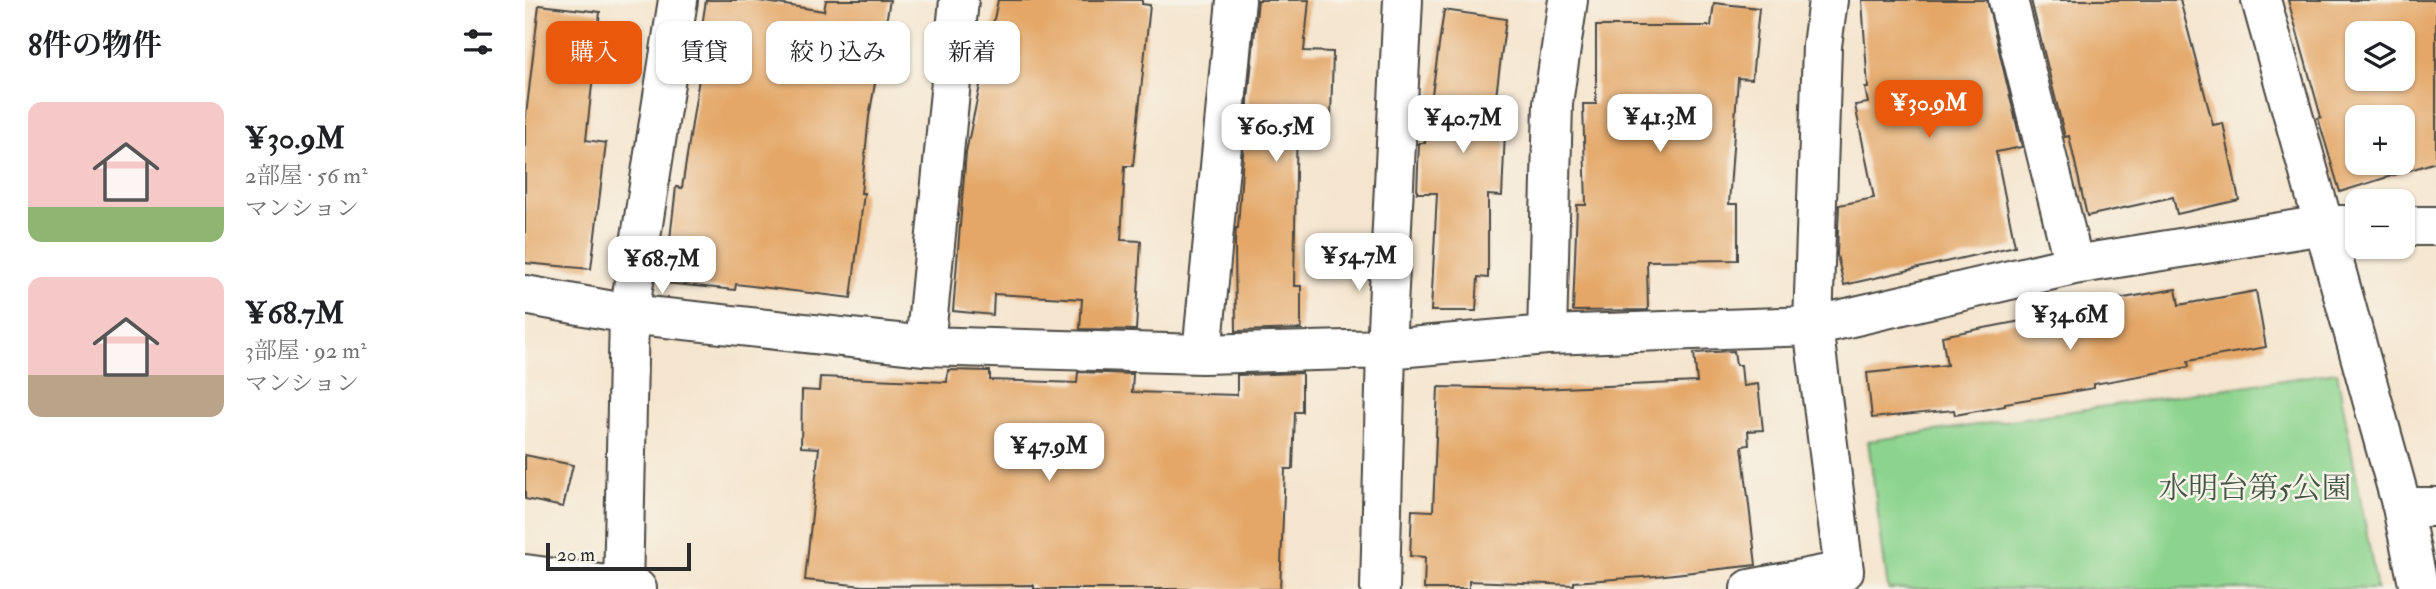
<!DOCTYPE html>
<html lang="ja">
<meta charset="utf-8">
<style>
:root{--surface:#fff;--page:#f6f6f6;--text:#202124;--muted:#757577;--accent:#ea580c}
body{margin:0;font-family:"IM FELL Double Pica","Noto Serif JP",serif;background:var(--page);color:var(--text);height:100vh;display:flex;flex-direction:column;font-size:26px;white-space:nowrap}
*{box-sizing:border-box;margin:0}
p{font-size:23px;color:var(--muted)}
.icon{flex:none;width:38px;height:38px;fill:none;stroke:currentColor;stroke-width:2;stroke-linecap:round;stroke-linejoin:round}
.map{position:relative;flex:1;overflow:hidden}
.drawer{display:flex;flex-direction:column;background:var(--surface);width:525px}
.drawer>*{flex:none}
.guide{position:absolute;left:21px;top:21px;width:665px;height:63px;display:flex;gap:14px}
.controls{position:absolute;left:1820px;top:21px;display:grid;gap:14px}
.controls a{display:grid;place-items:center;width:70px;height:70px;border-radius:14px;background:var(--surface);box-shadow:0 2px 5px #0004;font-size:35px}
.scale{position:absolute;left:21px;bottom:18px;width:145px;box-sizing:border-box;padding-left:7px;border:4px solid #2b2b2b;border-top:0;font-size:19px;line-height:24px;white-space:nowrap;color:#2b2b2b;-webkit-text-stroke:5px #f7f3e8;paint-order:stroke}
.price{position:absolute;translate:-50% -60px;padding:0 16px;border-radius:14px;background:#fff;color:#222;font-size:23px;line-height:46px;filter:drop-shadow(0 2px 4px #0008)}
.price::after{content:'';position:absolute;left:50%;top:42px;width:21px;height:16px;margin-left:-10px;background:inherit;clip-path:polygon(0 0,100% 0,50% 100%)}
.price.active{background:var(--accent);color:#fff}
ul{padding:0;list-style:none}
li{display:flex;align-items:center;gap:21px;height:175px;padding:0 28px}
li span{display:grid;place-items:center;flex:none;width:196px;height:140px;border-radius:14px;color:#555}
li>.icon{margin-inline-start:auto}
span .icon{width:84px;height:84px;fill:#fffc;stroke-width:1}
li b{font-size:30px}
h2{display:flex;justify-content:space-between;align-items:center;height:84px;padding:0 28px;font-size:30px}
.tag{padding:0 24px;border-radius:14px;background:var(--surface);box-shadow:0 2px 5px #0004;font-size:24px;line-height:63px}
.tag.active{background:var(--accent);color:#fff}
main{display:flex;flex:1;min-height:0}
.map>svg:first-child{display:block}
.green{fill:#8cd48e;stroke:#5c805c;stroke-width:2}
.building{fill:#e4a767;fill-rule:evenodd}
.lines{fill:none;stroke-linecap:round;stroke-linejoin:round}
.street-casing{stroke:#494743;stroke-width:42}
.street{stroke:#fff;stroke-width:38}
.labels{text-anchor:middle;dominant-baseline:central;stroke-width:5;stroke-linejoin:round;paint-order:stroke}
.park-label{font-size:30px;fill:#435544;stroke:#f7f3e8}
</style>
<main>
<section class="drawer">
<h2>8件の物件<svg class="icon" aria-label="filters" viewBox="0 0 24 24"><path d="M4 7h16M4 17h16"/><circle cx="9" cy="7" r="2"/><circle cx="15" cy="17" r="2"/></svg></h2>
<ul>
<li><span style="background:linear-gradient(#f6c9c9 75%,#8fb573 0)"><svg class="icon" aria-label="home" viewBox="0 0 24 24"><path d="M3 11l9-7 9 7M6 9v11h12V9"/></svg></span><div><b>¥30.9M</b><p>2部屋 · 56 m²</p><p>マンション</p></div></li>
<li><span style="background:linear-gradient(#f6c9c9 70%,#b9a48a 0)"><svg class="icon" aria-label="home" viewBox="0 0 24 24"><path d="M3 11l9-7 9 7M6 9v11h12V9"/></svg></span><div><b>¥68.7M</b><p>3部屋 · 92 m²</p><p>マンション</p></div></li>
</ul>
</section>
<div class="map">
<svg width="1911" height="589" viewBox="0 0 1911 589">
<rect width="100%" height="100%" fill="#f7f3e8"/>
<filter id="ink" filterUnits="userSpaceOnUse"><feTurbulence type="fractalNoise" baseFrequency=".0143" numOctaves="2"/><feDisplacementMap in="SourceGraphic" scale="14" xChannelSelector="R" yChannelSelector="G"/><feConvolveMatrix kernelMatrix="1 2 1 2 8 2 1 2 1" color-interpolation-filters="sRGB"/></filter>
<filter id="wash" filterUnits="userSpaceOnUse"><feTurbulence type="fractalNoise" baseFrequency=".00686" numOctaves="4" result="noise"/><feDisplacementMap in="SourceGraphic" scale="28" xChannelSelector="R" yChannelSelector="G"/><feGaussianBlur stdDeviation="1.57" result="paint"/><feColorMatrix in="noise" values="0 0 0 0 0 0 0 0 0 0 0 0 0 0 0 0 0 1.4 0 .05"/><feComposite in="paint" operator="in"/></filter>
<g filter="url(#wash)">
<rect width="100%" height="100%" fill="#f5e5ce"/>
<!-- green -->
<path class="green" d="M1812,372L1852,589H1363L1343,441Z"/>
<g id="blocks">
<!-- building -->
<path class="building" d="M181,0H228L299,11L301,0H365L344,117L336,193H339L326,298L211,284L210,290L140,283L151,187L157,188L175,72L170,71Z
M473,0H617V4L625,5L608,166H600L596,240L616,241L611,330L555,329L557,299L469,294L468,315L428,311L441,152Z
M733,0H784L779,51L808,52L806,117H772L769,286H776V329L711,331L710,243L711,228H713L719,141H722L723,100Z
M1337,0H1462L1497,147L1471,152L1490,246L1319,285L1312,255L1314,205L1349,198L1330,105L1343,103L1340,88H1343Z
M1506,0H1655L1688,125L1698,123L1714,200L1652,214L1648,197L1562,216L1544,136L1540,137Z
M1763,0H1911V162L1815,192L1793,118L1796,117ZM1832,33H1878V79H1832ZM1832,117H1878V163H1832Z
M1189,3L1234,8L1227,79L1213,78L1204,204H1213V260L1122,261L1123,310L1048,311L1052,205H1061L1058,104H1071V26H1186Z
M14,5L75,12L61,140L81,143L66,269L0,263V124Z
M919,10L981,19L969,111H981L977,196L963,195V278L953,277L951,311H906L912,193H892L894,143H900Z
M1651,289L1654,305L1731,291L1741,347L1663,361L1664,367L1569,384V388L1480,403V406L1430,415L1429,410L1347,418L1342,373L1422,365L1417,336L1496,321L1495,316Z
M1209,351L1211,365H1216L1218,386L1233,384L1238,430L1223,431L1224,445L1217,446L1231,565L1131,576L1049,582V585L944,581V589H899L900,557L885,556L887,510L908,511L913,387L1014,389L1172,382L1169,353Z
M423,370L465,371V380L552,383L553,372L608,374L607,392L712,395V375L777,373V412H770L768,469H760L755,589H509V585L339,586L280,580L294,448L276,447L277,390L294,391L295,377L422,382Z
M0,455L48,465L38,507L0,499Z"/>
</g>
</g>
<g filter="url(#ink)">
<use href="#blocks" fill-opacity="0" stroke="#494743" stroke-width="2"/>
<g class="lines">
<!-- street casing -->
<g class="street-casing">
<path id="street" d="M1483,0L1549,265
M1736,0L1877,507L1894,589
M1878,226H1911
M0,295L104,314L400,346L677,354L861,349L1022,335L1288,326L1549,265L1799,225H1832
M1022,335L1028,103L1043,0
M400,346L434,0
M677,354L711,0
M1877,507H1911
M0,574L112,589
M98,589L104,314L153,0
M855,589L861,349L878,0
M1225,589L1319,571L1288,326L1297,46L1303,0"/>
</g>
<!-- street -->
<use href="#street" class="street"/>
</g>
</g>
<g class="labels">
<!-- park labels -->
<g class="park-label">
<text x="1730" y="488">水明台第5公園</text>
</g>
</g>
</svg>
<div class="controls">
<a><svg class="icon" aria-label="layers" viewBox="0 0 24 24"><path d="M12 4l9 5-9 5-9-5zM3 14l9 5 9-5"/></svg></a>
<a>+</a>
<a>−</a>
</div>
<div class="scale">20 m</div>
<b class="price active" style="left:1404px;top:140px">¥30.9M</b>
<b class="price" style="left:1135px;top:154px">¥41.3M</b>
<b class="price" style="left:938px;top:155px">¥40.7M</b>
<b class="price" style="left:751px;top:164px">¥60.5M</b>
<b class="price" style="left:834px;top:293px">¥54.7M</b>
<b class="price" style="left:137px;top:296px">¥68.7M</b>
<b class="price" style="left:1545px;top:352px">¥34.6M</b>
<b class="price" style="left:524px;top:483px">¥47.9M</b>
<div class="guide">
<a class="tag active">購入</a>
<a class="tag">賃貸</a>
<a class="tag">絞り込み</a>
<a class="tag">新着</a>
</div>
</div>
</main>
